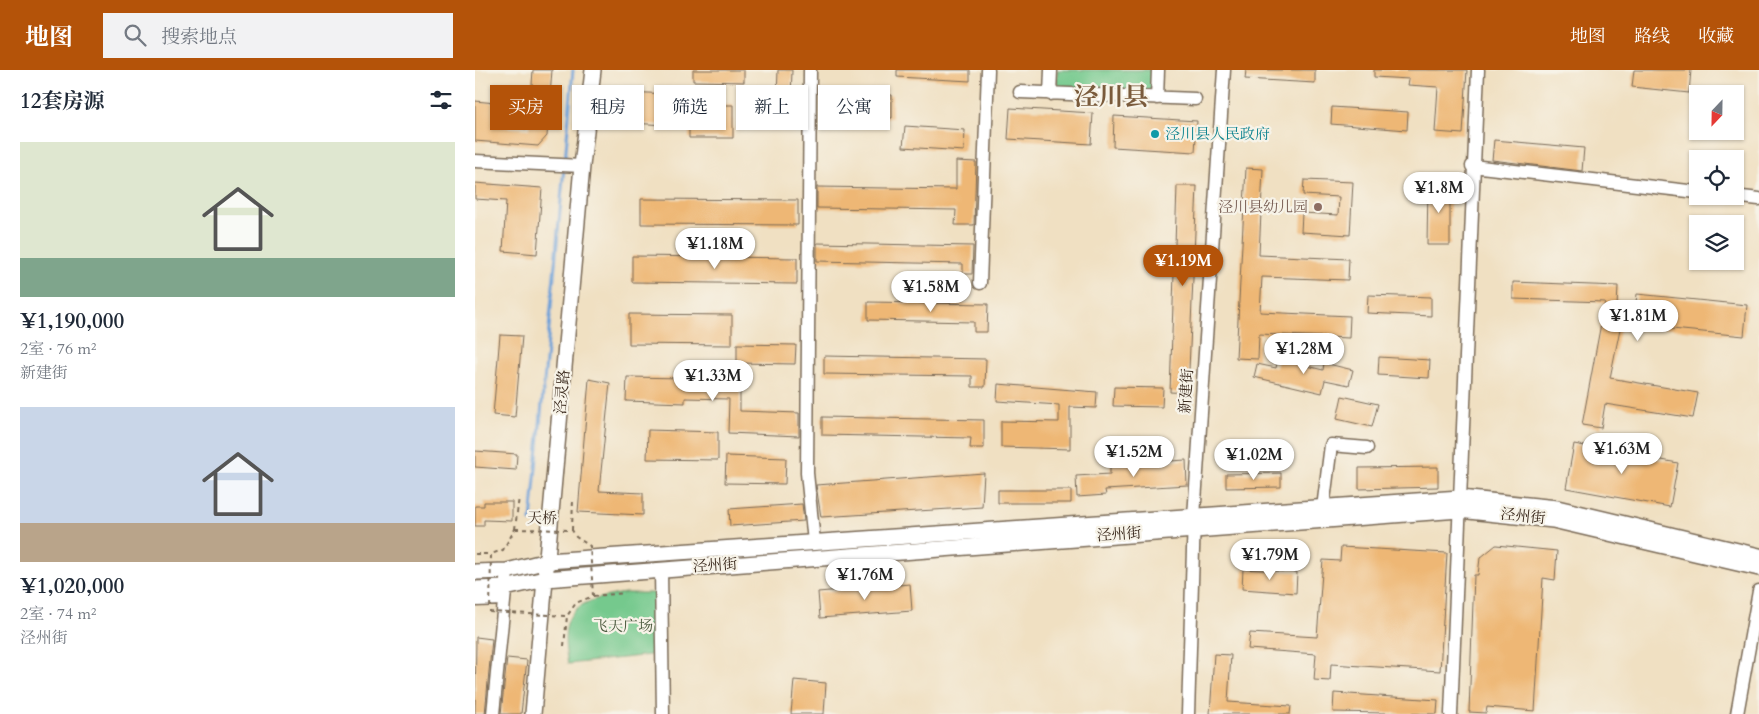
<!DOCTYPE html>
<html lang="zh">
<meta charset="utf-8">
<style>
:root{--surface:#fff;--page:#f2f2f3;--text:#1f2937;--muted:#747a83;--accent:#b45309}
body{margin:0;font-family:Cardo,"Noto Serif SC",serif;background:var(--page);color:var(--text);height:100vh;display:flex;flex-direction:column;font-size:19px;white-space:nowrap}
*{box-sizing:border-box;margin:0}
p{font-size:16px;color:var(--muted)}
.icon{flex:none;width:28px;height:28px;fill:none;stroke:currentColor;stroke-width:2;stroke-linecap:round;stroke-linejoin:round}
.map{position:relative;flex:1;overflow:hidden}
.side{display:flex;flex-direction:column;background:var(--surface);width:475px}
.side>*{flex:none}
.guide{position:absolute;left:15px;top:15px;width:475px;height:45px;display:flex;gap:10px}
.needle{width:32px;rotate:202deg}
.tools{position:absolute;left:1214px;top:15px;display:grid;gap:10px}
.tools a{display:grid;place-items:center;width:55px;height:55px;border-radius:0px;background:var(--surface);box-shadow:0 1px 4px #0004;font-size:25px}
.price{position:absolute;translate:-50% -42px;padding:0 11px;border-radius:18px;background:#fff;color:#222;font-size:16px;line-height:32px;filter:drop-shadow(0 1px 2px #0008)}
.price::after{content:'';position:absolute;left:50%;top:30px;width:15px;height:11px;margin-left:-8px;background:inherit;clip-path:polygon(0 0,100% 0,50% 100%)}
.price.active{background:var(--accent);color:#fff}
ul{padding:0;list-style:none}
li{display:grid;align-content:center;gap:10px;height:265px;padding:0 20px}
li span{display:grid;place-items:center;height:155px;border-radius:0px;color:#555}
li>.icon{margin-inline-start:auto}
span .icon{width:90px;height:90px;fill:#fffc;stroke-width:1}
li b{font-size:21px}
h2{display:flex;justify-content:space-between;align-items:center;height:60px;padding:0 20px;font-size:21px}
.chip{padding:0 18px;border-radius:0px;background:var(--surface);box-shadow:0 1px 4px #0004;font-size:18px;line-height:45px}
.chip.active{background:var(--accent);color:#fff}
header{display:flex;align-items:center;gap:30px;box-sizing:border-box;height:70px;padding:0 25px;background:var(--accent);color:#fff}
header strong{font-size:24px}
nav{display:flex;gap:28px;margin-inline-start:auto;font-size:18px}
.search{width:350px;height:45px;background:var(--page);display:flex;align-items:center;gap:12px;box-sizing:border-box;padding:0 18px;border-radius:0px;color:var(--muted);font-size:19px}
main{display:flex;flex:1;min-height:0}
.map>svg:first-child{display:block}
.green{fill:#75c98d;stroke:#587a56}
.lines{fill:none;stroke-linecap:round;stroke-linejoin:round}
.stream{stroke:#6ca0d8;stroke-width:3}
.building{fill:#eeb774}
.minor-casing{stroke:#7a6a57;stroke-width:15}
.major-casing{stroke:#7a6a57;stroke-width:18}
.path{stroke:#7a6a57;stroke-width:2;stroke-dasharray:4 4;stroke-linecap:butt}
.minor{stroke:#fff;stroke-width:12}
.major{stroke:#fff;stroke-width:15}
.path-bridge{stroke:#7a6a57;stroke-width:2;stroke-dasharray:4 4;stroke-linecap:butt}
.culture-dot{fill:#0f9aa8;stroke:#f7f3e8;stroke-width:2}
.education-dot{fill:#8d6e63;stroke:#f7f3e8;stroke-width:2}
.labels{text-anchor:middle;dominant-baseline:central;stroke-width:4.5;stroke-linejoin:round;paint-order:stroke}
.culture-label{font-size:15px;fill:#0d838f;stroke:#f7f3e8;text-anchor:start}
.education-label{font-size:15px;fill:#785e54;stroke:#f7f3e8;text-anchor:end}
.street-label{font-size:15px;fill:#3b2a1e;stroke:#f7f3e8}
.park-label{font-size:15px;fill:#4c5a3f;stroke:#f7f3e8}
.town-label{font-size:25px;font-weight:bold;fill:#7a5b3c;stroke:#f7f3e8}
</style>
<header>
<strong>地图</strong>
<div class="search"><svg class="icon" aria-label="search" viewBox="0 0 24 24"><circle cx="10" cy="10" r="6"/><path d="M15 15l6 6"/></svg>搜索地点</div>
<nav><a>地图</a><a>路线</a><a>收藏</a></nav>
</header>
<main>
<section class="side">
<h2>12套房源<svg class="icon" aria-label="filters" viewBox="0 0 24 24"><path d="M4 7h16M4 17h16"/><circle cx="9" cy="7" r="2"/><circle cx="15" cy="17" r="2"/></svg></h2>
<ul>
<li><span style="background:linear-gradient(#dfe7d0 75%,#7fa58c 0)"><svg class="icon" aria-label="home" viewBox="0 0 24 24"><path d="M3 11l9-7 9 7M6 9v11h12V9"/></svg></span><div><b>¥1,190,000</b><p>2室 · 76 m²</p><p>新建街</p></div></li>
<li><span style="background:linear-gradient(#c9d6e8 75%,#b9a48a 0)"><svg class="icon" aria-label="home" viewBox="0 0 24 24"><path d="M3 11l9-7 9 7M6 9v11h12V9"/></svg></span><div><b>¥1,020,000</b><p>2室 · 74 m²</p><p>泾州街</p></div></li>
</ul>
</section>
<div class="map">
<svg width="1284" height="644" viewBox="0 0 1284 644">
<rect width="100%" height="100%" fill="#f7f3e8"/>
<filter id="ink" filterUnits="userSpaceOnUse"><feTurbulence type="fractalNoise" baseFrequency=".02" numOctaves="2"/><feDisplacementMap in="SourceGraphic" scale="10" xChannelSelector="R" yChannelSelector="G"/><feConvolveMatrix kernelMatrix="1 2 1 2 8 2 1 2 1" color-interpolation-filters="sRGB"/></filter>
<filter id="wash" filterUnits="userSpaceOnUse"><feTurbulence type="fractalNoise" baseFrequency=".0096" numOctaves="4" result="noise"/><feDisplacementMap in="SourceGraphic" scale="20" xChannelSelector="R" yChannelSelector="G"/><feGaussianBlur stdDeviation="1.12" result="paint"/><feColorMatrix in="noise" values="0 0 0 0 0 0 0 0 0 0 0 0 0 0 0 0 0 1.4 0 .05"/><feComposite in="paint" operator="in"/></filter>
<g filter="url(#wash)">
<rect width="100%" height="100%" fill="#f0e0c2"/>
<!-- green -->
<path class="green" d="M582,0H678L677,18L672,21L586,18L582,14Z
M150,523H180L184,584L93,594C82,539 102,531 150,523Z"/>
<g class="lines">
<!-- stream -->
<path class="stream" d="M90,91L98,0
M56,451L89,98"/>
</g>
<g id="blocks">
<!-- building -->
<path class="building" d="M58,0H77L72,66L63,76L0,71V31L31,34L29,57L54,59Z
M218,0H269V12L218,11Z
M303,0H317L315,58L301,57Z
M422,0H495V11L422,7Z
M771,0H840V13L770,9Z
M899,0H992L988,64L960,62L963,17L933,15L934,9L899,7Z
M1159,0H1216L1214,23L1157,17Z
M154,22L211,25V35H258V68H214V56L153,53Z
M355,23L417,25V48L354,46Z
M857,37L933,42L932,60L856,54Z
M535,38L618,43L616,74L533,69Z
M639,46L722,51L720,82L638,77Z
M430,56L490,60L489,81L428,77Z
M1019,70L1109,78L1107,101L1017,90Z
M481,91L501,92L499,155H480L481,140L342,138V117L481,119Z
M771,98L788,99L784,185L874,189L873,210L787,207L785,242L875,246L874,268L784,264L783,289L761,288Z
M829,110L878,112L875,165L826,162L827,143L863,145L864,127L828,125Z
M0,113L67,118L62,184L28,181L31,131L0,129Z
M953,113H975V175H952Z
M702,116H722L713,323L695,322Z
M166,129L323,130V155L166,154Z
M342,173L498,176L497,204H488V194L342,191Z
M157,186L322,188V214L157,212Z
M1038,212L1143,216L1142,237L1160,240L1162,224L1272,235L1269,266L1146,254L1135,308L1223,323L1218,348L1130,334L1126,358L1107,355L1130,232L1038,229Z
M893,225L956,227V246L892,243Z
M393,232L513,234L512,262H499V252L393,250Z
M154,244L257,245V275L154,274Z
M25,265L47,266L40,347L18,345Z
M262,274L321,275L320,294L262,293Z
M349,286L511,289L510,317H497V306L349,304Z
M904,287L955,290L954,308L903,305Z
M803,289L848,300L849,293L878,300L874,315L850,310L847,323L779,307L782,294L801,298Z
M152,307L265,309V341L324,343V366L253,363L254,329L210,328V333L151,331Z
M114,309L135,313L124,421L168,423V445L103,442Z
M523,314L622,322L621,338L595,337V379L526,377V351L584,352V335L522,331Z
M639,317L688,318L687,337L638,336Z
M867,326L903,334L897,357L862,349Z
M347,347L509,350V378H495L496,368L347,365Z
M173,360L243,362V390L172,389Z
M1099,374L1203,393L1195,437L1091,418Z
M0,381L42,384L41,400L0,397Z
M251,386L311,388L310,414L250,413Z
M711,390L712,415L630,420L631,425L602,427L601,406L635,404V395Z
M963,397V417L884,419V398Z
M509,403L507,437L346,447L341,415Z
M806,403V417L751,418V404Z
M523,420H596V433H523Z
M9,432H37V451L9,450V456H0V436H9Z
M327,434L329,451L255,456L254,439Z
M1021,475L1082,481L1080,510L1068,508L1060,641L1012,637L1011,643L994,642L999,505H1003L1005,488Z
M866,477L972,483L965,601L856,594L855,611L839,610L841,584L773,579L775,563L842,567L848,490L865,491Z
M768,499L822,502L821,523L767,519Z
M435,514L437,541L345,548L343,522Z
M1,567L17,569L10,644H0Z
M739,584L756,585L753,632L816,636L815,644H735Z
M32,588L52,590L46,644H26Z
M319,610L351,613L349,644H316Z
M859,623L963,630L962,644L858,642Z"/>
</g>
</g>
<g filter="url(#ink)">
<use href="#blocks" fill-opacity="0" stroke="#7a6a57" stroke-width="1"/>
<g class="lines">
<!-- minor casing -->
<g class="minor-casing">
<path id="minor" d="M335,0L332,403L339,472
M545,22L720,29
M575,24L576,0
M682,28L683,0
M0,91L107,96
M997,96L1222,122
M1259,126L1284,129
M505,213L513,0
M848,438L856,375L892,378
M186,500L188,644
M0,530L29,529
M18,644L32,501
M713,644L719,447L749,0
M976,644L1003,0
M1262,644L1284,521"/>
</g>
<!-- major casing -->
<g class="major-casing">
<path id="major" d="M0,502L32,501L72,491L985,428L1082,438L1284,486
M0,519L30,518L70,509L984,440L1078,450L1284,498
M58,644L107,96L118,0"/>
</g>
<!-- path -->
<path class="path" d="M40,459L44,427
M97,460L98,428
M0,484H16
M118,526L150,523
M89,576L92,546"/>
<!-- minor -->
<use href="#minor" class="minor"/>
<!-- major -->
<use href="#major" class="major"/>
<!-- path-bridge -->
<path class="path-bridge" d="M40,459L97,460L101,467L115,476L118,526L101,533L92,546L15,542L16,484L28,480Z"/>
</g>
</g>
<!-- markers -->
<circle class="culture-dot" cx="680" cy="64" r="5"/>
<circle class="education-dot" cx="843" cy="137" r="5"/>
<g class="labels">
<!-- culture labels -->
<g class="culture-label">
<text x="690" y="64">泾川县人民政府</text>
</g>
<!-- education labels -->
<g class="education-label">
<text x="833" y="137">泾川县幼儿园</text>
</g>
<!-- street labels -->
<g class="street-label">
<text transform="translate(711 321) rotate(-86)">新建街</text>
<text transform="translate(87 322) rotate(-85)">泾灵路</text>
<text transform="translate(1048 446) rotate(6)">泾州街</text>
<text transform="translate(67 448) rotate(1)">天桥</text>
<text transform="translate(644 464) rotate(-4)">泾州街</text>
<text transform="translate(240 495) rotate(-4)">泾州街</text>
</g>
<!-- park labels -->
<g class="park-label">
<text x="148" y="556">飞天广场</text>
</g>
<!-- town labels -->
<g class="town-label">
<text x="636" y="27">泾川县</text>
</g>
</g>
</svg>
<div class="tools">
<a><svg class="needle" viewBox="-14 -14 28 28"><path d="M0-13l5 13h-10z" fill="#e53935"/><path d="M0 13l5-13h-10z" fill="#747a83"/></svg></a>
<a><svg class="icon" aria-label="locate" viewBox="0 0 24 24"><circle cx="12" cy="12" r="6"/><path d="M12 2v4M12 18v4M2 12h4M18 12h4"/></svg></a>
<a><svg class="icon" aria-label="layers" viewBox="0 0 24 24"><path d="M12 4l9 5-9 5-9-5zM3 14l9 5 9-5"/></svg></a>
</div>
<b class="price" style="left:964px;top:144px">¥1.8M</b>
<b class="price" style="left:240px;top:200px">¥1.18M</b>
<b class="price active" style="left:708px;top:217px">¥1.19M</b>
<b class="price" style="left:456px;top:243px">¥1.58M</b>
<b class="price" style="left:1163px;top:272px">¥1.81M</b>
<b class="price" style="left:829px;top:305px">¥1.28M</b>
<b class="price" style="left:238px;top:332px">¥1.33M</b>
<b class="price" style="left:1147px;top:405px">¥1.63M</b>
<b class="price" style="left:659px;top:408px">¥1.52M</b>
<b class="price" style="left:779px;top:411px">¥1.02M</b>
<b class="price" style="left:795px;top:511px">¥1.79M</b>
<b class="price" style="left:390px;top:531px">¥1.76M</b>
<div class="guide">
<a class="chip active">买房</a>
<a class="chip">租房</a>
<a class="chip">筛选</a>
<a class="chip">新上</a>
<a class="chip">公寓</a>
</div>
</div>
</main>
